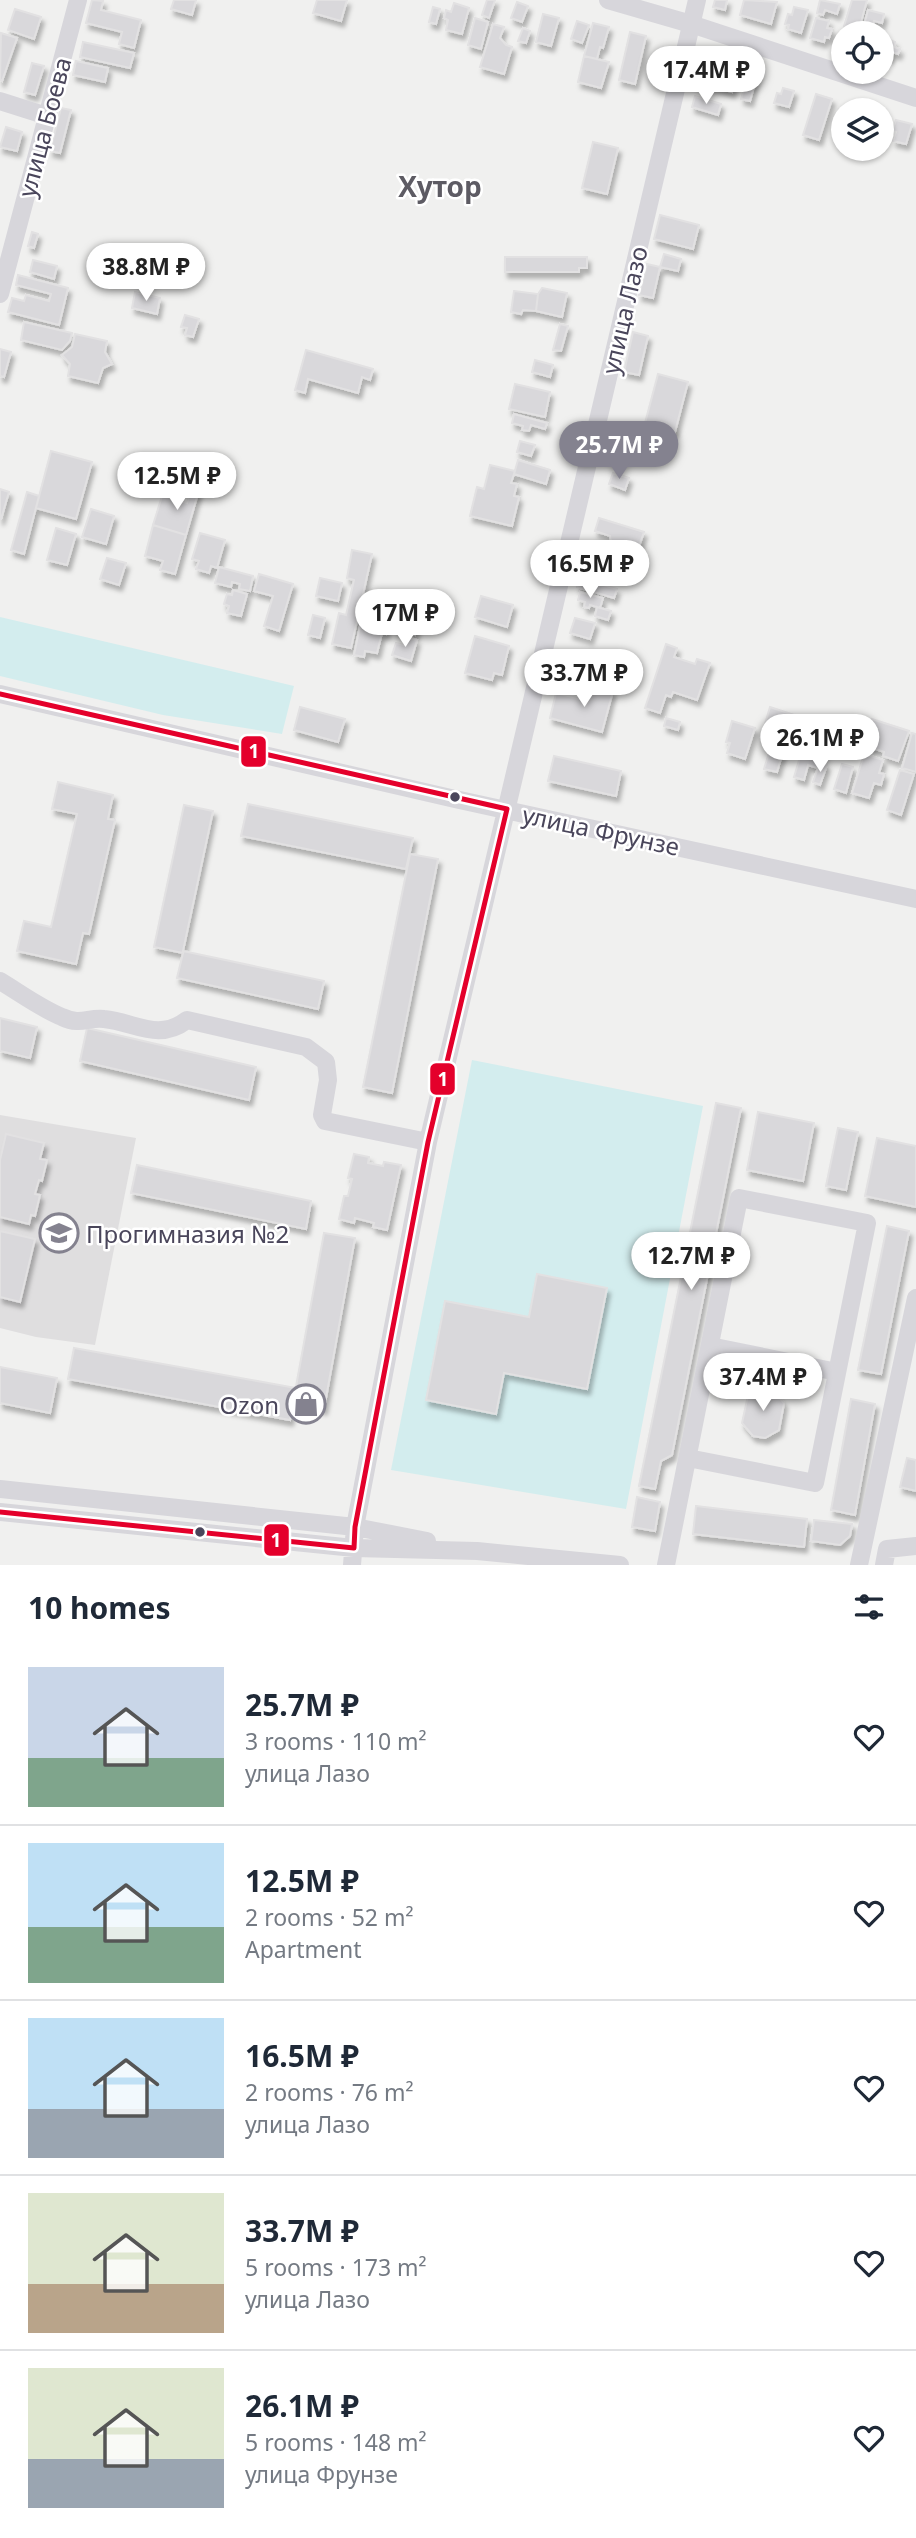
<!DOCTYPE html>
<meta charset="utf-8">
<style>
:root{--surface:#fff;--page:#f6f6f7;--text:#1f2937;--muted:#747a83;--line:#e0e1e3;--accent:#84828f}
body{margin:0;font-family:"Noto Sans",sans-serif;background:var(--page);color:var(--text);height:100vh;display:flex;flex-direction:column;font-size:26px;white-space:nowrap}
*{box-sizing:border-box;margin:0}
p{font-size:23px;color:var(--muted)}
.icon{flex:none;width:38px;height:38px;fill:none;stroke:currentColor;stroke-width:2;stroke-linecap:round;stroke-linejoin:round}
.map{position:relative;height:1565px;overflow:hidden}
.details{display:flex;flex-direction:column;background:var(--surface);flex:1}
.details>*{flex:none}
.controls{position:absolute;left:831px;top:21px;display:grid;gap:14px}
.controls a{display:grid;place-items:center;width:63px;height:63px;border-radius:50%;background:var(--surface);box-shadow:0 2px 5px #0004;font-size:35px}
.price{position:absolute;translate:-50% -60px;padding:0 16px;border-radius:24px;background:#fff;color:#222;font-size:23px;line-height:46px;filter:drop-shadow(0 2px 4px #0008)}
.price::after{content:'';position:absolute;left:50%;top:42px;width:21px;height:16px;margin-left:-10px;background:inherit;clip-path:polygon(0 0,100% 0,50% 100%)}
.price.active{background:var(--accent);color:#fff}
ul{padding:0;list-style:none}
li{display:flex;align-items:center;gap:21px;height:175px;padding:0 28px}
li+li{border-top:2px solid var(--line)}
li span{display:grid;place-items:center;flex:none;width:196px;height:140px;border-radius:0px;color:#555}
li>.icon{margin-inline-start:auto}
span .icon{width:84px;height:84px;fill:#fffc;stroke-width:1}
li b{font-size:30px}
h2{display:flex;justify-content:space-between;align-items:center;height:84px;padding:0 28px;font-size:30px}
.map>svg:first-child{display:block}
.education{fill:#dfdedf}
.green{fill:#d3edee}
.building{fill:#d9d8db;stroke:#e2e1e2;stroke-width:2;filter:url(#shadow)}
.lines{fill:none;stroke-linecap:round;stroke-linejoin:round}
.minor{stroke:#d7d6db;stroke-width:18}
.bus-1-casing{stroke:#fff;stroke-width:10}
.bus-1{stroke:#e4002b;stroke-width:5}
.bus-dot{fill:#4a465b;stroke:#fff;stroke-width:2.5}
.labels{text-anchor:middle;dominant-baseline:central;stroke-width:5;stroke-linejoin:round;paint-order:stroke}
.street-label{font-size:24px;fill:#4a465b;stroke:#fff}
.poi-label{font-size:24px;fill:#4a465b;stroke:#fff;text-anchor:start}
.quarter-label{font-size:28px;font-weight:bold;fill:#5d5b63;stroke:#fff}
.line-badge{stroke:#fff;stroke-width:2.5}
.badge-label{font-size:19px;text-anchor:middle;font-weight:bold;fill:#fff}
</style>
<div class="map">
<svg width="916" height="1565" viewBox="0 0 916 1565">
<defs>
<filter id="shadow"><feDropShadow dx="3" dy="5.5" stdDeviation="2" flood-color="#0004"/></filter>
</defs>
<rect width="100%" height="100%" fill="#f0f0ef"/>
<!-- education -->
<path class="education" d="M0,1115L136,1138L95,1345L36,1337L0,1328Z"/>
<!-- green -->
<path class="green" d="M0,617L294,686L282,734L163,715L0,676Z
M472,1060L703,1106L626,1509L391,1470Z"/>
<!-- building -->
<path class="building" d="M92,0L103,1L101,10L141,20L134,48L119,44L122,32L86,23Z
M174,0H196L192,15L171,9Z
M317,0H347L341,21L313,13Z
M487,0H495L489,18L482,15Z
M715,0H727L725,10L713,7Z
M744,0L777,2L771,24L740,15Z
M820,0L840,4L837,14L825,10L823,15L817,13Z
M852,0H867L859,30L844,26Z
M517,2L528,6L522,22L511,18Z
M454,3L469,8L462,34L446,30L448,20L444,18L446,10L451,12Z
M433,7L440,9L436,24L429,22Z
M794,7L808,10L801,33L788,29L789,25L785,24L788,14L792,15Z
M15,9L41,17L34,39L8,30Z
M868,10L884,14L882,23L874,21L871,32L863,29Z
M543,14L559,18L551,46L536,42Z
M475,18L488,22L481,49L468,45Z
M816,18L829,21L827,28L832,29L829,38L825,37L824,42L810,38Z
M577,21L589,25L582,43L571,39Z
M593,23L609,27L603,48L600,47L597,59L584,56Z
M493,24L504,27L500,38L506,45L512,47L504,74L480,67Z
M523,28L530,31L526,43L518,41Z
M630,32L646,36L635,84L619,80Z
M1,33L17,38L2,81L0,80Z
M883,38L895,42L894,47L900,49L898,54L892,52L890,58L882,55Z
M83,42L134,53L130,68L80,57Z
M698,54L740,66L732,92L691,80Z
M584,56L609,62L601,88L578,82Z
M76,61L108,68L105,82L73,75Z
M32,63L44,66L35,95L24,92Z
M749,70L758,72L750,101L741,99Z
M783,88L794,91L789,107L774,103L777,93L781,94Z
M816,94L832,99L819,140L803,135Z
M695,96L721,104L718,115L692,107Z
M61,108L71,110L60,153L50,151Z
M896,120L912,124L906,144L893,141L896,132L892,131Z
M6,127L22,132L17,151L0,147Z
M593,142L618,148L607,194L582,188Z
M660,215L699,225L693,249L654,239Z
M32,232L38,234L34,248L28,246Z
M664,254L681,259L678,271L660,267Z
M505,257H587V268H579V272H505Z
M33,260L57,266L54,279L30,272Z
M647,264L660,267L653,298L639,295Z
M18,275L68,288L59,325L8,312L12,298L24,301L26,295L49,301L51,294L16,285Z
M542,288L567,293L562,317L536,311L538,294Z
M514,291L538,294L536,311L523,310L521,314L511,312Z
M135,292L160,298L157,314L132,308Z
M185,315L199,319L193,337L185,335L187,328L181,327Z
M24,322L72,333L70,341L62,350L21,340Z
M560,324L568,326L561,351L553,350Z
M633,332L648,336L639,375L624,372Z
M75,334L107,341L105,352L112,364L103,368L98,383L68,376L70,364L62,355L72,347Z
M0,349L11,352L4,377L0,376Z
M306,350L373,369L370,380L362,377L358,393L308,379L305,393L295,390Z
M535,360L553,365L550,377L532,372Z
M658,374L688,382L675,432L645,423Z
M515,384L550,392L545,417L509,409Z
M514,414L547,423L545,429L531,425L529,431L522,430L523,426L512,423Z
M520,441L535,445L531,456L517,452Z
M51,451L92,462L76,519L36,508Z
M518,460L550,470L546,484L514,474Z
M490,465L515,471L511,483L517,484L514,496L519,497L512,526L470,516L477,487L484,489Z
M613,473L629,478L625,490L609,484Z
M193,481L201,483L186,535L153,525L162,496L187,503Z
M0,489L9,492L1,519H0Z
M27,492L39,496L24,554L11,550Z
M91,509L114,516L106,544L82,537Z
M599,518L644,532L635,558L613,551L616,543L611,542L610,536L595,531Z
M153,525L186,535L175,574L160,570L163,561L145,556Z
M56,528L76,534L67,565L47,560Z
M200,533L225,540L217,568L211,566L209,573L196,569L199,561L192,559Z
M352,550L372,554L351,648L332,644L339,613L346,615L354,580L347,578Z
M590,555L612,562L606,578L585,571Z
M107,558L126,563L119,585L100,579Z
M219,567L253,576L250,591L239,589L240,584L232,582L231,587L215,583Z
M259,574L293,584L279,631L264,626L273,596L254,591Z
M320,578L342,583L338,601L316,596Z
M580,578L617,589L614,598L577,587Z
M233,590L247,594L241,616L227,613L229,606L224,604L227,594L232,595Z
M580,592L603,598L600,608L590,605L589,608L584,607L585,602L578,600Z
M481,596L513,605L507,627L475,617Z
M366,597L393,603L386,634L382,633L377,653L365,651L364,657L354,655Z
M404,597L425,603L415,635L395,629Z
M597,607L611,611L608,620L595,616Z
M313,615L325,618L320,638L308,635Z
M575,618L595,623L590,639L570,633Z
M475,636L509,646L502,675L494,673L492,680L465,673Z
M406,637L417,640L411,661L392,655L396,643L404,645Z
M666,644L677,648L674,657L695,664L697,659L710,663L697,700L673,692L671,697L666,695L660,713L645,708Z
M558,663L588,671L584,686L554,678Z
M589,685L613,691L602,732L550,718L556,693L585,700Z
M300,707L345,719L338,742L294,730Z
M770,707L794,715L777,772L764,769L771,746L766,745L768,739L761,737Z
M666,718L680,722L678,730L664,726Z
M872,719L909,731L898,761L883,756L884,752L864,745Z
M732,721L755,728L745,759L727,753L730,743L726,742Z
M807,733L827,739L818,768L808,765L804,780L794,777Z
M912,733L916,734V772L902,768Z
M864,754L883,760L879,773L884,774L881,785L874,783L869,798L852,793Z
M554,756L621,771L616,796L548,781Z
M820,762L827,765L820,785L813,782Z
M842,764L853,767L846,793L834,789Z
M900,770L914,774L901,815L887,810Z
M58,782L113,795L108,819L115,820L89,934L83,933L76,964L17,951L24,921L51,927L77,814L52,809Z
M248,804L413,838L406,869L241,836Z
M184,805L213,811L183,951L324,981L318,1009L177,978L183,953L154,947Z
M410,854L438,859L392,1093L363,1087Z
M0,1018L37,1027L30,1058L0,1051Z
M87,1028L256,1067L249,1100L80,1061Z
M716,1103L741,1108L672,1455L661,1461L655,1489L639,1486Z
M758,1112L814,1123L803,1181L747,1170Z
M838,1128L858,1132L846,1190L826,1186Z
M6,1134L44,1143L40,1159L47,1160L42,1181L39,1180L35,1194L40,1195L35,1216L31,1215L29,1224L0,1217V1160Z
M877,1138L916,1146V1207L865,1196Z
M354,1154L369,1157L368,1163L383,1166L384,1162L401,1165L387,1230L373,1227L374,1223L355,1218L354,1223L339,1219L344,1196H348L352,1179L348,1178Z
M137,1165L311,1201L306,1229L131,1193Z
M887,1226L909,1231L881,1374L858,1370Z
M0,1231L35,1239L20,1302L0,1297Z
M324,1233L355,1238L324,1409L293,1403Z
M537,1274L607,1288L587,1389L504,1373L496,1414L426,1400L445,1301L529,1317Z
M74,1348L296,1388L290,1420L68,1379Z
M0,1367L57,1378L50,1413L0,1403Z
M757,1389L774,1391L784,1403L779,1430L765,1438L753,1436L742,1423L748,1395Z
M851,1399L875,1404L855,1515L831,1510Z
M907,1458L916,1460V1491L900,1487Z
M637,1497L660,1502L655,1531L632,1527Z
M696,1506L807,1519L804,1547L693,1534Z
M814,1520L852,1524L850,1536L840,1545L811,1541Z"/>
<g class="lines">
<!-- minor -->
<path class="minor" d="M608,0L691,24L916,98
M0,101L47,116
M0,294L78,0
M0,694L455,799L916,899
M0,981C20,993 40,1008 62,1017C81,1026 88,1017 104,1019C135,1022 158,1042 187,1020L306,1047L326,1062L328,1080L322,1115L325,1121L428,1142
M710,1346L837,1372
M0,1489L355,1527L427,1541
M0,1512L354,1548L477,1551L620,1565
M352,1565L355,1527L428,1142L697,0
M666,1565L739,1198L867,1223L815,1483L688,1458
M859,1565L916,1298
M884,1565L887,1549L916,1546"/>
<!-- bus-1 casing -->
<g class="bus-1-casing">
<path id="bus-1" d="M0,694L507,809
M0,1512L354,1548L355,1527L428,1142L507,809"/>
</g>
<!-- bus-1 -->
<use href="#bus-1" class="bus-1"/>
</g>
<!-- icons -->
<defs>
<g id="school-ring" transform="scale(2.0125)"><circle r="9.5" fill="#fff" stroke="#84828f" stroke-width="1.5"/><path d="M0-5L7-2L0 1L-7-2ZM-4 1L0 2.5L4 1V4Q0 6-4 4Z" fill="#84828f"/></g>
<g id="shop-ring" transform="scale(2.0125)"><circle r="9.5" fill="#fff" stroke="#84828f" stroke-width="1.5"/><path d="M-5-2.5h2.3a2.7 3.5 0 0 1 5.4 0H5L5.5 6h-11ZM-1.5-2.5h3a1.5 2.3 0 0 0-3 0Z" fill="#84828f"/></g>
</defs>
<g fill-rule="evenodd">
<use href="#school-ring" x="59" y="1233"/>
<use href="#shop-ring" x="306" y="1404"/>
</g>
<!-- markers -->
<g class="bus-dot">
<circle cx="455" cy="797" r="6"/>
<circle cx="200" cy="1532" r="6"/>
</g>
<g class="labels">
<!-- street labels -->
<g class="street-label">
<text transform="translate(44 127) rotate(-75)">улица Боева</text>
<text transform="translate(624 310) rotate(-77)">улица Лазо</text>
<text transform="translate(601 830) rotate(12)">улица Фрунзе</text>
</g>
<!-- poi labels -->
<g class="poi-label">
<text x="86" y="1233">Прогимназия №2</text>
<text x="279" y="1404" text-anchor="end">Ozon</text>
</g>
<!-- quarter labels -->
<g class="quarter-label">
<text x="440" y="186">Хутор</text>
</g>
</g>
<g class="line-badge">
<rect x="240" y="735" width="27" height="33" rx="7" fill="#e4002b"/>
<rect x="429" y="1062" width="27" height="34" rx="7" fill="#e4002b"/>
<rect x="263" y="1523" width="27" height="34" rx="7" fill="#e4002b"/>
</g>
<g class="badge-label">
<text x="254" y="758">1</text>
<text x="443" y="1086">1</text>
<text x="276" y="1547">1</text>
</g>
</svg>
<div class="controls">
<a><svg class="icon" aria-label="locate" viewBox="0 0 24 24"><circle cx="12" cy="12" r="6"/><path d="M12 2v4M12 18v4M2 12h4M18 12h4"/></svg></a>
<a><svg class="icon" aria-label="layers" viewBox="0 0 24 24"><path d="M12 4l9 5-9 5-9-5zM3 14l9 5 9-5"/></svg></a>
</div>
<b class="price" style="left:706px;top:106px">17.4M ₽</b>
<b class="price" style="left:146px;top:303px">38.8M ₽</b>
<b class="price active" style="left:619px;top:481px">25.7M ₽</b>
<b class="price" style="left:177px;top:512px">12.5M ₽</b>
<b class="price" style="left:590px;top:600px">16.5M ₽</b>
<b class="price" style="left:405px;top:649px">17M ₽</b>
<b class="price" style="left:584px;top:709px">33.7M ₽</b>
<b class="price" style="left:820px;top:774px">26.1M ₽</b>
<b class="price" style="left:691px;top:1292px">12.7M ₽</b>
<b class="price" style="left:763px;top:1413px">37.4M ₽</b>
</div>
<section class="details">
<h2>10 homes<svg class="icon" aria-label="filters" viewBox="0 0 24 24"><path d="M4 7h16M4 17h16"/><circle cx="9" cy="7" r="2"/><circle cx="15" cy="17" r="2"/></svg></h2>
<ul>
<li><span style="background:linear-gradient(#c9d6e8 65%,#7fa58c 0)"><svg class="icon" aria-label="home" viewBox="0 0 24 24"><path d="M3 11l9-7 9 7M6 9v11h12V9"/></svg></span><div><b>25.7M ₽</b><p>3 rooms · 110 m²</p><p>улица Лазо</p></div><svg class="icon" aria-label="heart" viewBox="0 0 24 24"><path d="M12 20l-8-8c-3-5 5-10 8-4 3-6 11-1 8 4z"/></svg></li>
<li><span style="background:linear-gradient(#bfe0f5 60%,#7fa58c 0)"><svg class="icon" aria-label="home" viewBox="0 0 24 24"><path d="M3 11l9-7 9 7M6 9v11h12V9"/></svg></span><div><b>12.5M ₽</b><p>2 rooms · 52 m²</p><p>Apartment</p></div><svg class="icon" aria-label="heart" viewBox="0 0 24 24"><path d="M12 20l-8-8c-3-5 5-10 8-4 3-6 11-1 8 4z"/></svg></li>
<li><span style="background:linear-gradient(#bfe0f5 65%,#9aa5b1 0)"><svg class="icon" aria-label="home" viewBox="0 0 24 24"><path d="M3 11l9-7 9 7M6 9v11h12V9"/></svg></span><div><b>16.5M ₽</b><p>2 rooms · 76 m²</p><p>улица Лазо</p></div><svg class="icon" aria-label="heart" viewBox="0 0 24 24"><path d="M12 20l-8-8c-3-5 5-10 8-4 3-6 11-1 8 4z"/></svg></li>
<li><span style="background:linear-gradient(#dfe7d0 65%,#b9a48a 0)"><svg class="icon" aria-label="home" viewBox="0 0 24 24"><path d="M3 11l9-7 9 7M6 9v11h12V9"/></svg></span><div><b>33.7M ₽</b><p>5 rooms · 173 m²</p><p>улица Лазо</p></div><svg class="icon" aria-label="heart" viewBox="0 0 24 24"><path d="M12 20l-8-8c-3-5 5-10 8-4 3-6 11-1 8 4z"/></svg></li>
<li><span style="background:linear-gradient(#dfe7d0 65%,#9aa5b1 0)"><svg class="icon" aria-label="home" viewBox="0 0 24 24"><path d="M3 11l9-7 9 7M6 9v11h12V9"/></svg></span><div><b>26.1M ₽</b><p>5 rooms · 148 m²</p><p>улица Фрунзе</p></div><svg class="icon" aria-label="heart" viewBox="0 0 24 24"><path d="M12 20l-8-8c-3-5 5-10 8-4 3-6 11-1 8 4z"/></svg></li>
</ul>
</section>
